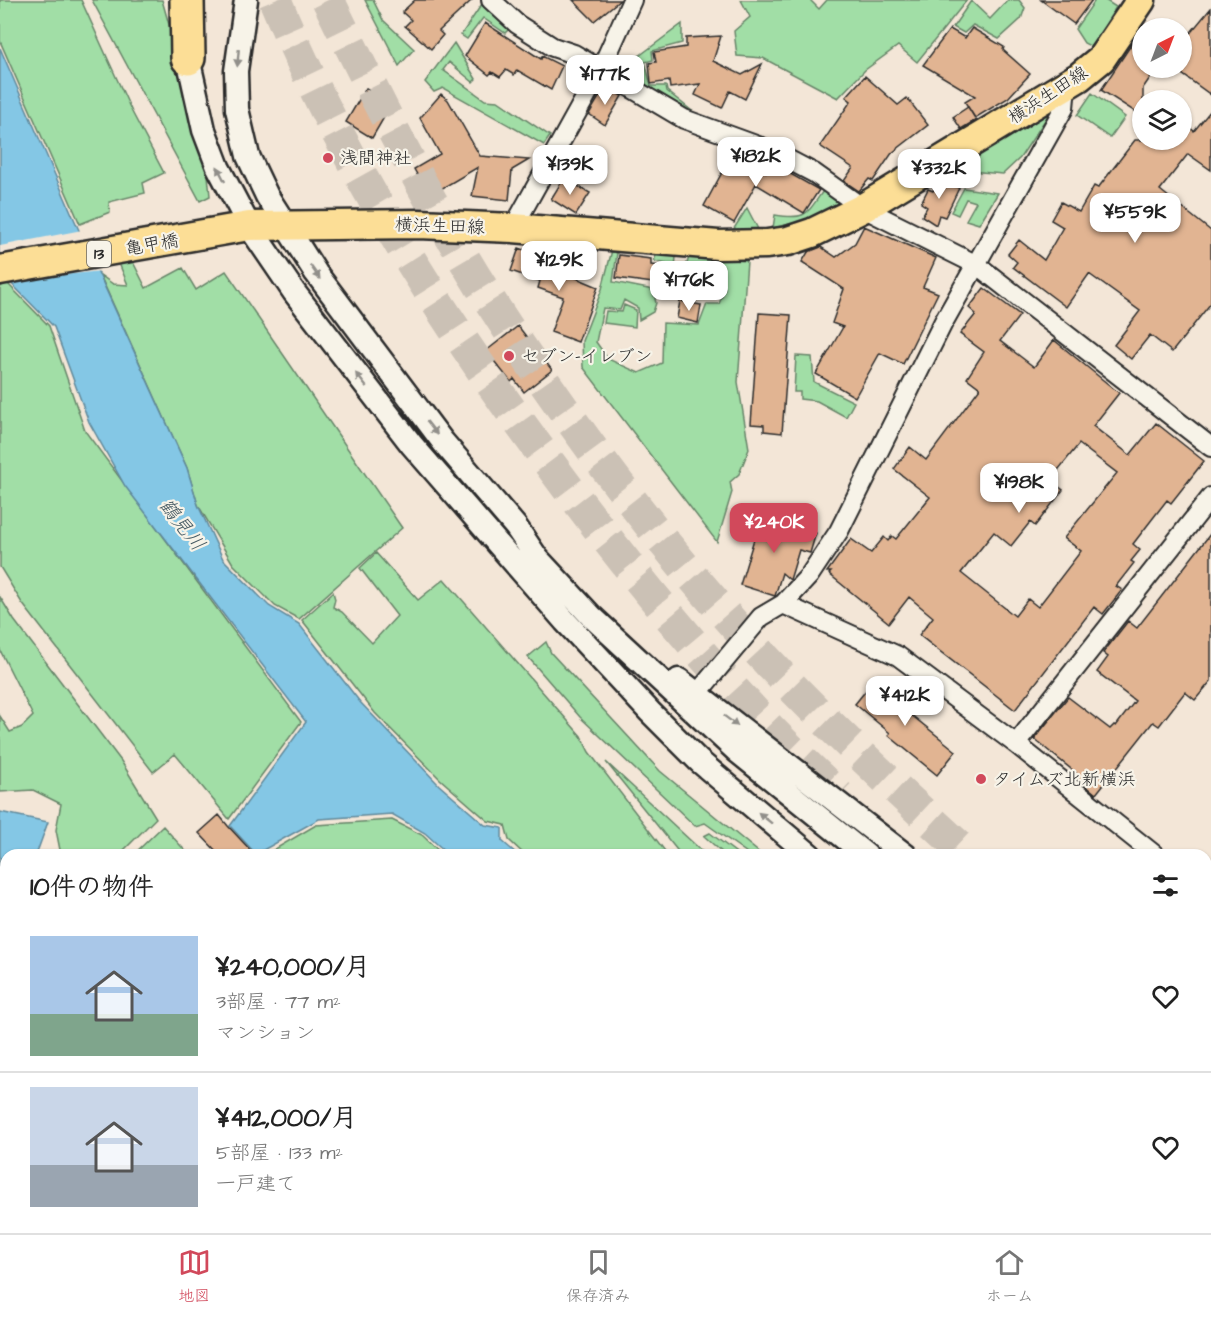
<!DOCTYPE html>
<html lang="ja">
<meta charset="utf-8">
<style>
:root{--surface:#fff;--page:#f6f6f6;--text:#222;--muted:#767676;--line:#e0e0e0;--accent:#d1495b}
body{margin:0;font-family:"Architects Daughter","Klee One",sans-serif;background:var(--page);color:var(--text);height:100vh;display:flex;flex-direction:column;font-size:22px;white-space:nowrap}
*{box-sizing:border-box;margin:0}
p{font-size:20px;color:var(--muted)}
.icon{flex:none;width:33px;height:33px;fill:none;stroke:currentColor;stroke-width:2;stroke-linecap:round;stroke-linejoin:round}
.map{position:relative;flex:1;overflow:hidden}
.details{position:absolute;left:0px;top:849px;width:1212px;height:384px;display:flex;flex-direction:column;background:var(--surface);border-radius:18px 18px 0 0;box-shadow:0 2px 4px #0004}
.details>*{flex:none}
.needle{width:39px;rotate:42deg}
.fabs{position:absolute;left:1132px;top:18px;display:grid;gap:12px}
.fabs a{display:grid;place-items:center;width:60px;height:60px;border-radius:50%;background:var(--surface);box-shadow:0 2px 4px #0004;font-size:30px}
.price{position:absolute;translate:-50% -51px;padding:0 14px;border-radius:12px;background:#fff;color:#222;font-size:20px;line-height:39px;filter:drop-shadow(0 2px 3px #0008)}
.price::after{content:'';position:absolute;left:50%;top:36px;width:18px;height:14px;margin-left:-9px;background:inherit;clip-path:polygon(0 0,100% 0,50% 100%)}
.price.current{background:var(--accent);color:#fff}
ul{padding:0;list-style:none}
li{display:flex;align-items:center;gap:18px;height:150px;padding:0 30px}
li+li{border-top:2px solid var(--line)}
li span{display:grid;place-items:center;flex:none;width:168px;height:120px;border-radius:0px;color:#555}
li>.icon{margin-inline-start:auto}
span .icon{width:72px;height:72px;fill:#fffc;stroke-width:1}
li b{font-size:26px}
h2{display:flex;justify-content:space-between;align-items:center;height:72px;padding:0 30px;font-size:26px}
.menu{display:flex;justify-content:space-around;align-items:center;height:84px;border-top:2px solid var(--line);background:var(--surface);font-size:16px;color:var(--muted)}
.menu a{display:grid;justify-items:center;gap:3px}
.menu .current{color:var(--accent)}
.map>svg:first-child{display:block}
.green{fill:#a1dea6;stroke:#668468;stroke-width:1.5}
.water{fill:#84c7e5;stroke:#60899b;stroke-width:1.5}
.pier{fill:#f3e6d7}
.building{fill:#e1b492;stroke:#2b2b2b;stroke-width:1.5;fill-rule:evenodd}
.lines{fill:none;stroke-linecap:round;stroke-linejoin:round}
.motorway-tunnel{stroke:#cbc1b5;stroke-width:33;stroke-dasharray:33 16;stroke-linecap:butt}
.minor-casing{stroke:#2b2b2b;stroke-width:22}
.tertiary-casing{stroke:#2b2b2b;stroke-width:27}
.primary-casing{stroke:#2b2b2b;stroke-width:33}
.motorway-casing{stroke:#2b2b2b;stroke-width:38}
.minor{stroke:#f7f3e8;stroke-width:18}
.tertiary{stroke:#f7f3e8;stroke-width:22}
.primary{stroke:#fcde96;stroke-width:28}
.motorway{stroke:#fcde96;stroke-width:33}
.oneway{fill:#918f8a}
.poi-dot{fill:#d1495b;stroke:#f7f3e8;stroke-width:2}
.labels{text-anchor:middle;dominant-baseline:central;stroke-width:4.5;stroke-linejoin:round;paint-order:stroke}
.shield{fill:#f7f3e8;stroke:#686764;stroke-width:1.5}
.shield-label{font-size:16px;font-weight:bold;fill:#2b2b2b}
.street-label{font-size:18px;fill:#2b2b2b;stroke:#f7f3e8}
.poi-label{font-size:18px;fill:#2b2b2b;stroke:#f7f3e8;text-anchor:start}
.water-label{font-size:20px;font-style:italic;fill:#465a63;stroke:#f7f3e8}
</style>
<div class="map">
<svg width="1211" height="1233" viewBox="0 0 1211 1233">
<rect width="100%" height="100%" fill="#f3e6d7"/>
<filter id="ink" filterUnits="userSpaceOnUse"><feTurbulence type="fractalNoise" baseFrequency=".0167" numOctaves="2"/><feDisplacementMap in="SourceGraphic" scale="12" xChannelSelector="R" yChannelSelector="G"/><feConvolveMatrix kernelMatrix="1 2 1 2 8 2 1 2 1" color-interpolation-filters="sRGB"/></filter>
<g filter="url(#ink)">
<!-- green -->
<path class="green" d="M0,0H81L132,112L164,173L143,183L145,193L109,202L110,212L80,224L0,41Z
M92,0H162L206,155L210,196L200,201Z
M365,0H373L383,20L414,49L399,66Z
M741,0H810L819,9L827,0H967L917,62L898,46L865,70L838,98L763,58L737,56L734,31L750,17Z
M1008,0H1019L1025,8L1021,19L999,39L973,25L964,33L953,27L971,1L990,19Z
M1093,0H1105L1116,7L1092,47L1084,43L1075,29L1094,2Z
M482,4L509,29L505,33L483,18L467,39L461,35Z
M682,24V43L652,51L653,60L645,62L651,86H666L667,91L706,122L619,74L627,58L635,59Z
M454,43L476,79L473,82L449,62L443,70L485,100L498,101L550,136L544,145L443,88L434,92L425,82Z
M1092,93L1125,117L1110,138L1077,115Z
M1047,107L1051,111L1020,158L1003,174L947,169Z
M964,188L998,193L979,224L966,220L976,202L966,199L958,215L951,212Z
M823,191L839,202L815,218L773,228L775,215C806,220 806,215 823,191Z
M747,208L759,231L748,235L733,230Z
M612,250L617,253L613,282L653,290L656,303L653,312L639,320L638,308L624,300L620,310L603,308L596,342L608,359L639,373L662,363L663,323L699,325L707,304H719L725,288L702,265L690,273L682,294L677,295L689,257L747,261L738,382L749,449L739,474L730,482L732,492L717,542L583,367L582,341L602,289Z
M128,252L146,288L183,268L196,290L226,271L402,528L299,619L275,606L233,564L198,505L187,468L100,275L113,284L128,285L116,256Z
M656,255L676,256L673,297L656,288L663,286L666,264L654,261Z
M7,283L49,326L85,431L301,722L229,819L175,754L153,772L22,603L0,567V287Z
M624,305L636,310L635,327L604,323L606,311L622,312Z
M796,356L812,357L814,382L854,402L846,417L817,401L800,399V392H794Z
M376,553L418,600L444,579L581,736L589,752L668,855H525L509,840L505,825L488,821L440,779L375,713L302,620L333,592L335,599L333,607L342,612L372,643L397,616L360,568Z
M0,597L14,620L121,761L156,818L121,853L122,855H61L56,830L61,804L33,790L0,792V716L10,732L22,727L33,716L0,650Z
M546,642L551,653L660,771L762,855H750L705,823L695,826L580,717L528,657Z
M606,762L706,855H681Z
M392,820L422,835L443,855H265L316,825Z
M163,826L189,855H133Z
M710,833L739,855H725L704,836Z
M0,918L6,925L5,1171L0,1170Z
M0,1205L6,1208V1227H53L65,1233H0Z
M83,1227H296L304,1233H90Z
M329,1227H353L368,1233H335Z
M471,1227H511L518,1233H479Z
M516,1227H602L608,1233H523Z
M633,1227H838L845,1233H628Z
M941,1227H1039L1046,1233L1029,1231L1026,1233H949Z
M1155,1227H1194L1202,1233H1157L1152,1230Z"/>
<!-- water -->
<path class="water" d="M0,48L78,228L187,468L198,505L223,559L269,606L299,624L360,702L439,785L485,825L502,828V841L518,855H449L425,833L392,814L319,819L256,854L230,826L306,722L125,486L89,422L54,327L0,272Z
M0,812L48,822L36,855H6V919L0,912Z
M844,1227H932L939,1233H850Z"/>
<!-- pier -->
<path class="pier" d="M82,230L101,271L17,280L0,276V246Z"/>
<!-- building -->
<path class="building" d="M415,0H472L439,31L443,35L431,49L405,26L411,20L402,12Z
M573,0H620L594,21Z
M1041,0H1092L1074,24Z
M1211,8V95L1182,74V43Z
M485,23L541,59L542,56L562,66L551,90L517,70L514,75L506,70L500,77L492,72L489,75L465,56Z
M1143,27V68H1157L1143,88V117L1101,90Z
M972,28L1004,47L1003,50L1030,74L1008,98L975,118L965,102L975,96L923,65L950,29L965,38Z
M721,36L713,61L742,75L762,64L745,99L730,91L722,108L695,95L700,84L670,88L669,81L651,84L649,63L656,62L654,52L686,47V38Z
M865,76L898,105L907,98L928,125L892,153L873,181L869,179L859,191L844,181L853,168L820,146L851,101L846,97Z
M605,87L622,96L605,125L589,114Z
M366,88L384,99L381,103L390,107L372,138L346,122Z
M441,94L448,100L480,156L529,160L512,170L509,200L472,196L478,167L429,196L414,169L440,154L420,118Z
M968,107L976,120L961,129L953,117Z
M1211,110V170L1188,154L1160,190L1211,231V303L1172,352L1150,335L1131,359L1114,345L1140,311L1089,274L1066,307L1013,267L1017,262L1008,254L1019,240L1044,260L1063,227L1051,220L1061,202L1079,212L1094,186L1098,188L1135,140H1182V122L1194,131Z
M732,154L766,172L771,163L819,190L804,213L756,184L734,223L704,206Z
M564,178L590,193L576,215L551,199Z
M944,178L950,181L949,184L959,188L945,217L939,215L936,225L922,216L927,207L921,203L928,189L933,191L937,182Z
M864,226L936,258L923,287L938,293L903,364L880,353L855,397L816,374L843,327L832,323L844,289L802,262L808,252L821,247L836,257L855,243Z
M519,248L555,261L553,268L598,287L578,342L551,332L563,297L538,288L540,281L511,271Z
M619,255L651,259V265L662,266L660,284L616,278Z
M984,288L1020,315L1000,341L1034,367L1054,340L1119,393L1093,426L1130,455L1156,423L1204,461L1171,503L1167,500L1133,544L1140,550L1131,561L1134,563L1116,586L1122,590L1103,614L1094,607L1015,710L919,635L933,617L909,597L889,623L829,574L831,572H827L851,539L871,553L884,537L888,541L892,536L896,539L930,497L894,469L910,447L926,460L980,388L967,378L984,352L960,334L976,314L969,308ZM1079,444L1117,473L1064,538L1081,551L1038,607L1028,599L1015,616L961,573L994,532L1011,546L1030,522L1035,526L1063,490L1050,480Z
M680,301L701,305L698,323L677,318Z
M759,313L791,315L782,433L764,431V425L751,424Z
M518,326L552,370L524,392L514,379L511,382L486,351Z
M761,516L816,533L810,553L799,550L790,580L782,573L775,596L740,585Z
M1211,533V681L1195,700L1185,692L1159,726L1153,722L1096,794L1073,775L1076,773L1034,739L1068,697L1110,729L1114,725L1116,726L1135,701L1097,672L1108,657L1103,653L1128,621L1137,628Z
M876,678L907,704L904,709L956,751L937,775L888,735L890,733L855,704Z
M219,815L228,826L255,855H220L199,833Z"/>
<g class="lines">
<!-- motorway-tunnel -->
<path class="motorway-tunnel" d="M275,0C339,153 425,292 522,426C594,525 671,623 755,713C781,742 811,769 839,796
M328,0C379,104 430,207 492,304C580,440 680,571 792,687C849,745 908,800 968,855
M1206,1041L1211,1045
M1206,1104L1211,1108"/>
<!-- minor casing -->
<g class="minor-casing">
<path id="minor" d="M491,0L517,24L553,47L574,54L684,119L772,151L814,173L863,208L977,265L1211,447
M513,228L600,71L632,0
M783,604L898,656L1016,744L1155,855
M696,695L761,617L783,604L809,576L839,531L943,323L1064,108L1066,86
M1016,744L1211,497
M1206,896L1211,900
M1206,1033L1211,1027"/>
</g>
<!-- tertiary casing -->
<g class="tertiary-casing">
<path id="tertiary" d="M246,0L236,71L237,109L248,156L267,196L316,273L443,442L516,527L537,558L591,616L738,752L866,855
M188,58L204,130L218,167L249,226L294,292L412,445L565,621L650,712L699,761L810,855
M679,680L905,855
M1206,1088L1211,1082
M1206,1132L1211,1126
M1206,1154L1211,1148
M1085,1233L1090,1227
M1119,1233L1124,1227"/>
</g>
<!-- primary casing -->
<g class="primary-casing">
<path id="primary" d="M0,270L249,226L419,224L513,228L718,245L767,244L788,241L812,233L863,208L1079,77L1101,59L1141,0"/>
</g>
<!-- motorway casing -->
<g class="motorway-casing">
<path id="motorway" d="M187,0L188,58"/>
</g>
<!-- minor -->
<use href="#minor" class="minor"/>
<!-- tertiary -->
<use href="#tertiary" class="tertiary"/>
<!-- primary -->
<use href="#primary" class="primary"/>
<!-- motorway -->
<use href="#motorway" class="motorway"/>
</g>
<!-- one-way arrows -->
<defs><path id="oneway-solid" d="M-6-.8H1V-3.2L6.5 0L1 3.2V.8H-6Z" transform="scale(1.5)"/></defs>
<g class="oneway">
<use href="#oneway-solid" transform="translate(238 58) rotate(95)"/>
<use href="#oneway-solid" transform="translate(221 174) rotate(-117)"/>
<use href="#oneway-solid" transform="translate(315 272) rotate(55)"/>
<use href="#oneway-solid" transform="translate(361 380) rotate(-128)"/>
<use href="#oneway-solid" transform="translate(432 428) rotate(52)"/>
<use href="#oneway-solid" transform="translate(731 721) rotate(37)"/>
<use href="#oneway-solid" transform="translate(765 818) rotate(-141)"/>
</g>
</g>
<!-- markers -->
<g class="poi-dot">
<circle cx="328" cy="158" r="6"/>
<circle cx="509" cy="356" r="6"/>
<circle cx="981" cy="779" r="6"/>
</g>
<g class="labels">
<!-- shield labels -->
<rect class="shield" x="87" y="241" width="24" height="26" rx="4.5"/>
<g class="shield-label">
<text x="99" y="254">13</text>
</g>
<!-- street labels -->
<g class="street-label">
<text transform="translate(1048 95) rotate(-33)">横浜生田線</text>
<text transform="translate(440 226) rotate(2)">横浜生田線</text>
<text transform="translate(152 245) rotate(-10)">亀甲橋</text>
</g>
<!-- poi labels -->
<g class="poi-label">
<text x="340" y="158">浅間神社</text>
<text x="521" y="356">セブン-イレブン</text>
<text x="993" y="779">タイムズ北新横浜</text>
</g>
<!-- water labels -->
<g class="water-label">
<text transform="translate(182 525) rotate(52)">鶴見川</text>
</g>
</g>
</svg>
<div class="fabs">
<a><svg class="needle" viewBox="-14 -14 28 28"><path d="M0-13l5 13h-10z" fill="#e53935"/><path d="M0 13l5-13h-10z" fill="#767676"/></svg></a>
<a><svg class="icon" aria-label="layers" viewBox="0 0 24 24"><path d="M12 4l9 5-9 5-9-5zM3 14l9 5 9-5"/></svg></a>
</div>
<b class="price" style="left:605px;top:106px">¥177K</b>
<b class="price" style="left:756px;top:188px">¥182K</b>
<b class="price" style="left:570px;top:196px">¥139K</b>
<b class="price" style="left:939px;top:200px">¥332K</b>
<b class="price" style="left:1135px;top:244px">¥559K</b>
<b class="price" style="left:559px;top:292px">¥129K</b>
<b class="price" style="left:689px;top:312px">¥176K</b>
<b class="price" style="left:1019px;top:514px">¥198K</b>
<b class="price current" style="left:774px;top:554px">¥240K</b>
<b class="price" style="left:905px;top:727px">¥412K</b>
<section class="details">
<h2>10件の物件<svg class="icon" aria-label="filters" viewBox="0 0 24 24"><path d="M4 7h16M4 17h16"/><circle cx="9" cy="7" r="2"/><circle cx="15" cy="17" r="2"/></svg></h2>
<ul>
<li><span style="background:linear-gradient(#a9c7e8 65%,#7fa58c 0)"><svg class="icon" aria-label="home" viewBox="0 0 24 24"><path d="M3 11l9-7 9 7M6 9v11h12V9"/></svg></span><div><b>¥240,000/月</b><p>3部屋 · 77 m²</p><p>マンション</p></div><svg class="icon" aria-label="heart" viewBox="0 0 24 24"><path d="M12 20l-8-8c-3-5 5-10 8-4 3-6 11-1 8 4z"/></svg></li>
<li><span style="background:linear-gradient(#c9d6e8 65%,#9aa5b1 0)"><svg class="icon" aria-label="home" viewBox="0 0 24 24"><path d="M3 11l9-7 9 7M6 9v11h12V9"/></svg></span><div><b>¥412,000/月</b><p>5部屋 · 133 m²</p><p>一戸建て</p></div><svg class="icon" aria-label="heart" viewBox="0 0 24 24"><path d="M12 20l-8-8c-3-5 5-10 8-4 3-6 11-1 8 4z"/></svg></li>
</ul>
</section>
</div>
<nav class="menu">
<a class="current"><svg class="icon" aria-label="map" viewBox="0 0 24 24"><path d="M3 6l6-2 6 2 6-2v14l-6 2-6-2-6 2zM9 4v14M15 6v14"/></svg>地図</a>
<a><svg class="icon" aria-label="saved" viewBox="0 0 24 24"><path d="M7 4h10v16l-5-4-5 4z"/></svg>保存済み</a>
<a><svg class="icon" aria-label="home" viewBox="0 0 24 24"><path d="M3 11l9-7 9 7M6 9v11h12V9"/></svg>ホーム</a>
</nav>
